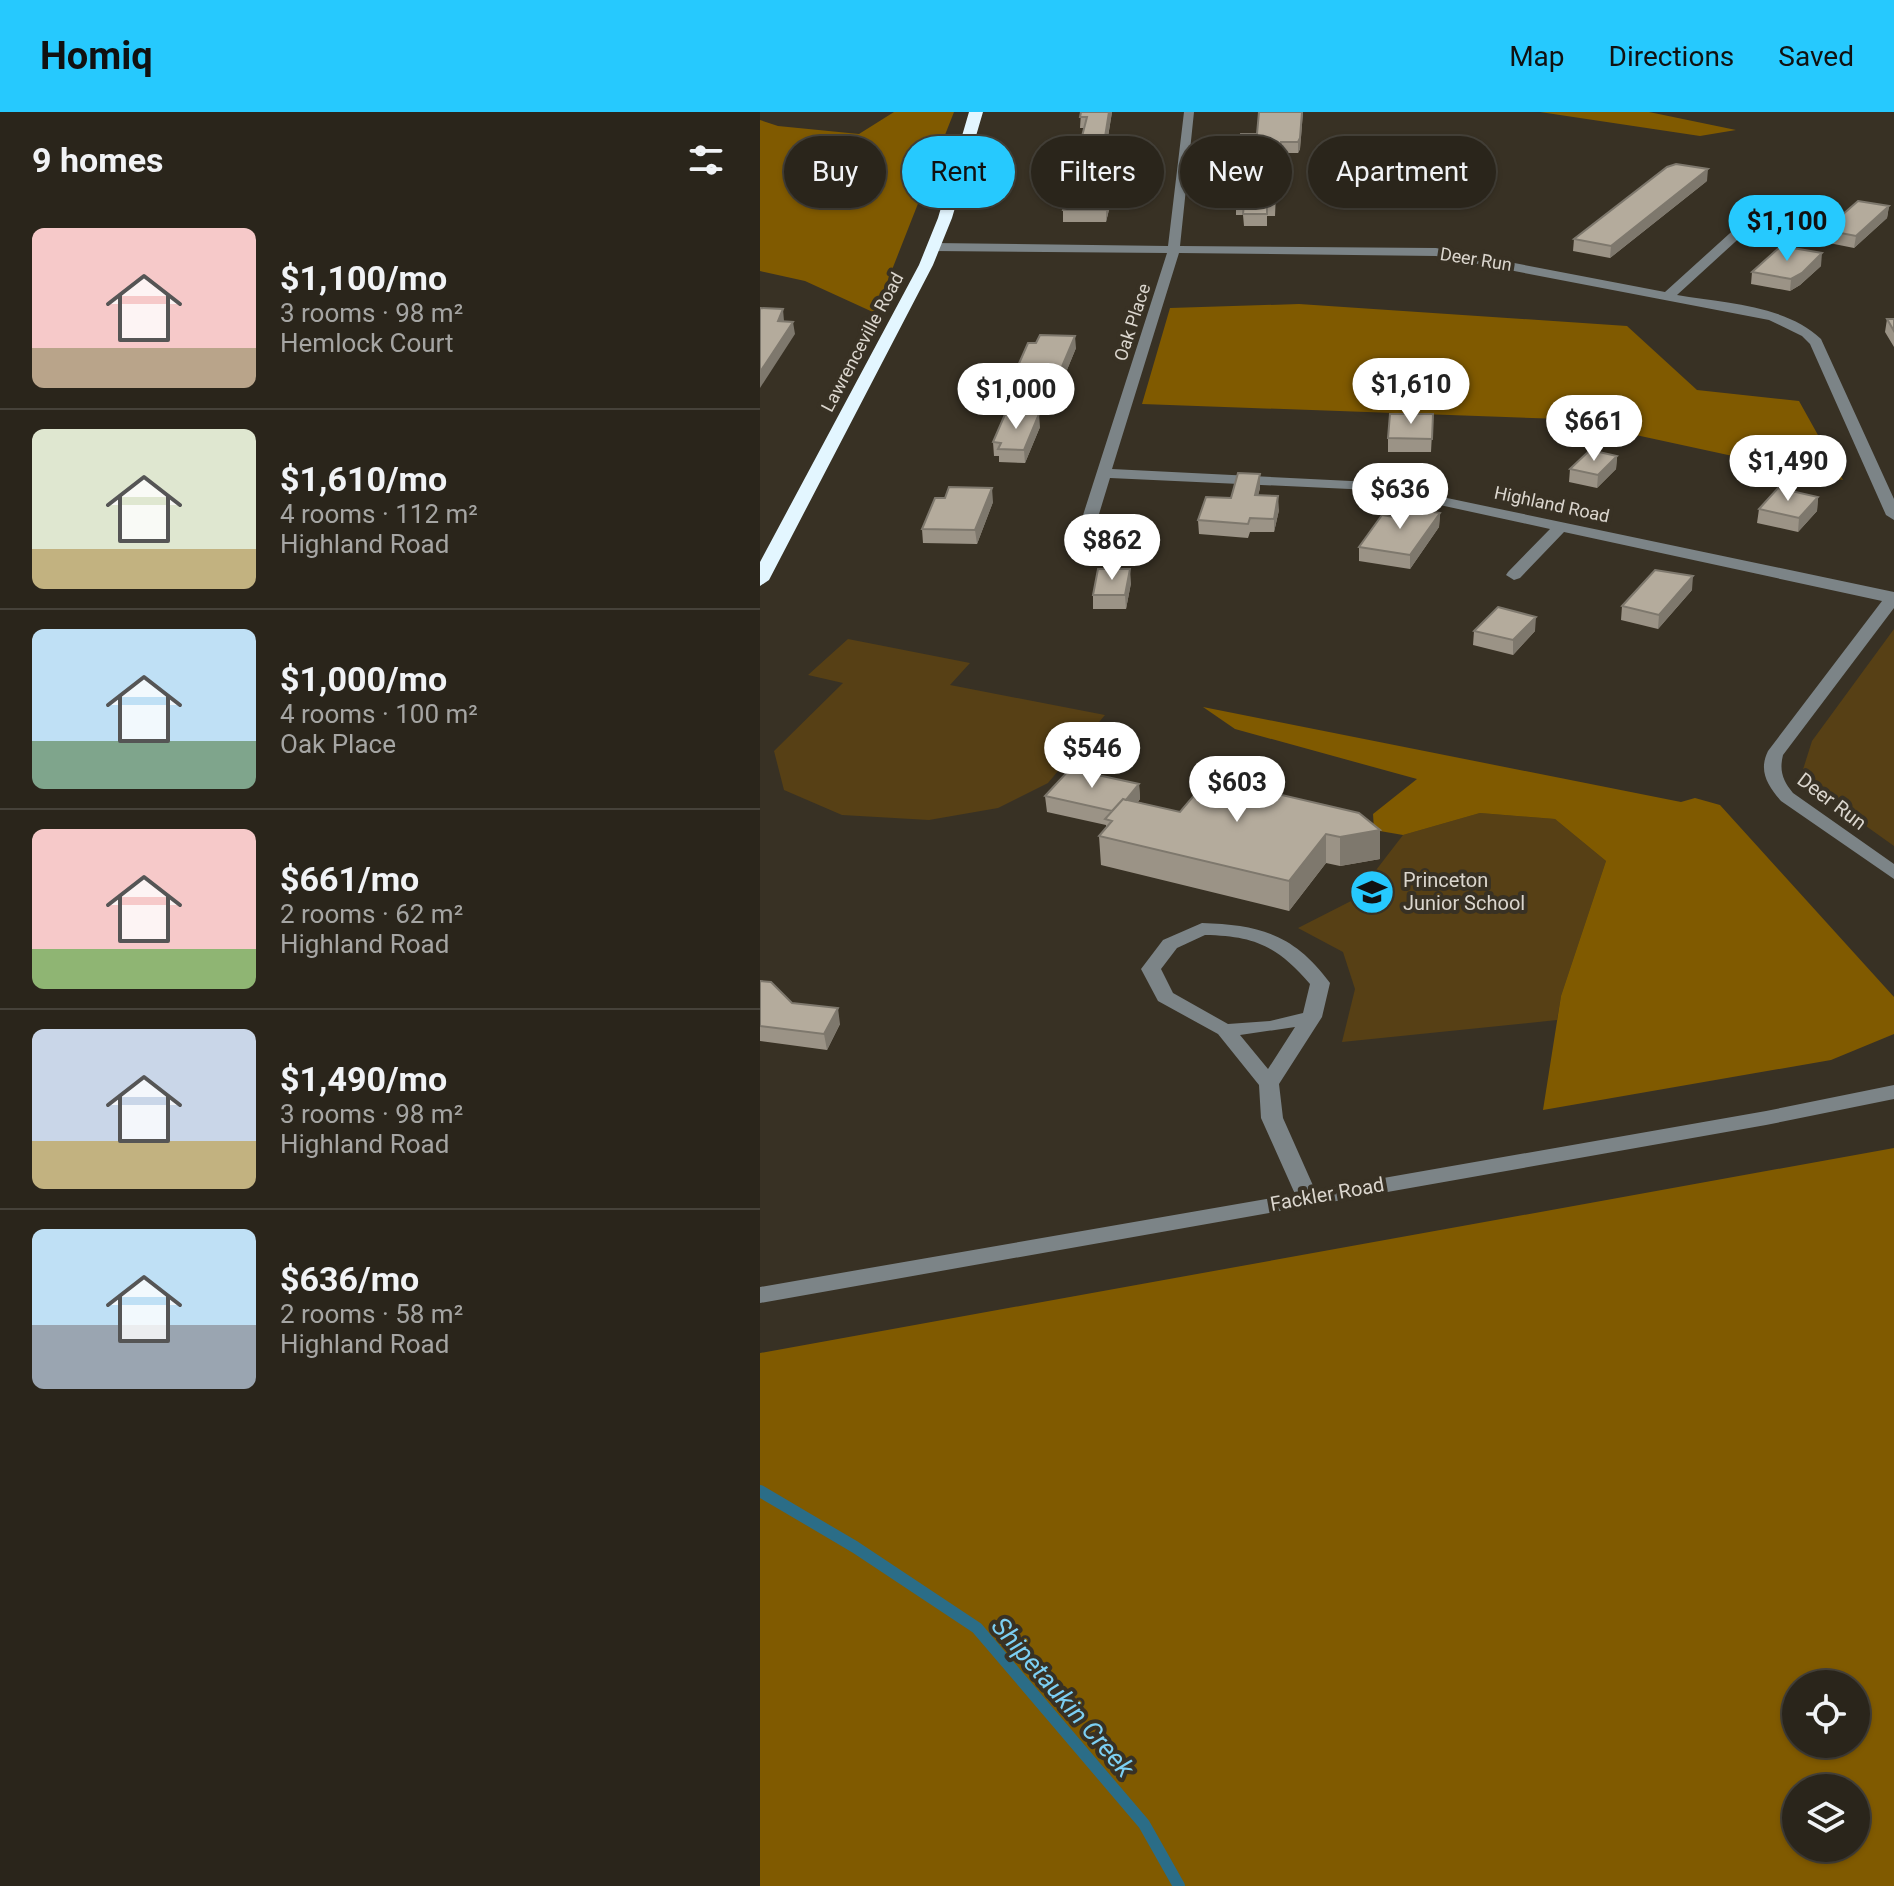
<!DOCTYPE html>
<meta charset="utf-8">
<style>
:root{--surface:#2a251b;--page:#363128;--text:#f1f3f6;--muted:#a5a5a3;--line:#46423a;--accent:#26c9fe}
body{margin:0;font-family:Roboto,sans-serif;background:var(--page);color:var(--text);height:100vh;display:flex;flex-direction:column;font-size:30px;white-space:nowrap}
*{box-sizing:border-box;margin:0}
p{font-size:26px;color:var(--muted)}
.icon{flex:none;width:44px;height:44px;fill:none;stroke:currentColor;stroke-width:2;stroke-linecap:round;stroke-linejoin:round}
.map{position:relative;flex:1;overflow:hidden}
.details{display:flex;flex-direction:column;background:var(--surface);width:760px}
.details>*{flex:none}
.guide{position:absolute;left:24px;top:24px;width:760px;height:72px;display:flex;gap:16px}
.fabs{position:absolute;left:1022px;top:1558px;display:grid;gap:16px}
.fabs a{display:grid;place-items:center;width:88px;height:88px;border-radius:50%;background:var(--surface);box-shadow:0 2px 6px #0004,0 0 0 2px var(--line);font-size:40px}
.price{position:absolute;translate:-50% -68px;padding:0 18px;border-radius:28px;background:#fff;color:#222;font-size:26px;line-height:52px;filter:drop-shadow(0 2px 4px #0008)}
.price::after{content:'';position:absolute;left:50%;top:48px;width:24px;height:18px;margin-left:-12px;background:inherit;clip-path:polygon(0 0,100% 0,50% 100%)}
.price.selected{background:var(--accent);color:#111}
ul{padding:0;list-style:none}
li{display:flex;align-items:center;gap:24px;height:200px;padding:0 32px}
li+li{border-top:2px solid var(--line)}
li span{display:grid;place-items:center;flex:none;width:224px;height:160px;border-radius:12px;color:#555}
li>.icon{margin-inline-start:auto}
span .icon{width:96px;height:96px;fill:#fffc;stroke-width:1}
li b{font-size:34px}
h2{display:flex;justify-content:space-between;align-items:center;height:96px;padding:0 32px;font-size:34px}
.tag{padding:0 28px;border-radius:36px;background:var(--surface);box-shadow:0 2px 6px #0004,0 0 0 2px var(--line);font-size:28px;line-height:72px}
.tag.selected{background:var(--accent);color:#111}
header{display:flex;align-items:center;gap:48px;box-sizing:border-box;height:112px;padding:0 40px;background:var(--accent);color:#111}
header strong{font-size:38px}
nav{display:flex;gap:44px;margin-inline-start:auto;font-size:28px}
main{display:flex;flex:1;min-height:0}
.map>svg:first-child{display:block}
.green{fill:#574015}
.forest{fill:#805a00;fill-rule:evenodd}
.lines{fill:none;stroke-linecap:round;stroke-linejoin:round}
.stream{stroke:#2b6d87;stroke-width:12}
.minor{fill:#7c8487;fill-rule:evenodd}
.highway{fill:#e3f6ff;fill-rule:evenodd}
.wall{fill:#9b9386}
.shaded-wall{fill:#7e786d}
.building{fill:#b4ab9c;stroke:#7e786d;stroke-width:2}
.labels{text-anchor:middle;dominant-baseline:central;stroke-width:8;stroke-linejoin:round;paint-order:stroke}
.far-street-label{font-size:18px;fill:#dbd6ce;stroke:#383124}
.street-label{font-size:20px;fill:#dbd6ce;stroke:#383124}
.poi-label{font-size:20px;fill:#dbd6ce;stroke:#383124;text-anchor:start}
.near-water-label{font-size:26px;font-style:italic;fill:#7ccff3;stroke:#383124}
</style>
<header>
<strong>Homiq</strong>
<nav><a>Map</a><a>Directions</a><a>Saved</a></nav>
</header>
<main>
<section class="details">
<h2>9 homes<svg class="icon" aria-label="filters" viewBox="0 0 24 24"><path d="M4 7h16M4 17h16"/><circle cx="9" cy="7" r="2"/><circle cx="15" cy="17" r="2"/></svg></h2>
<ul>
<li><span style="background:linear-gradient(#f6c9c9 75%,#b9a48a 0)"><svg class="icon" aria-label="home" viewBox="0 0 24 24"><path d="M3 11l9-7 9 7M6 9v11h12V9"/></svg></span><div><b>$1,100/mo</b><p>3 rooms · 98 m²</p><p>Hemlock Court</p></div></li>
<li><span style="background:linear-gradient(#dfe7d0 75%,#c2b280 0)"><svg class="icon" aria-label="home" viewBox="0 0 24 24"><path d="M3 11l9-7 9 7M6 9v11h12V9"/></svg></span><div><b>$1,610/mo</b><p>4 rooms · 112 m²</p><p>Highland Road</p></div></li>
<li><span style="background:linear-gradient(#bfe0f5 70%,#7fa58c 0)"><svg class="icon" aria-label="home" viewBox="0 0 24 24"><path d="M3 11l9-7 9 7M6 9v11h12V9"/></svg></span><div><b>$1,000/mo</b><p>4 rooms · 100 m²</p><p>Oak Place</p></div></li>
<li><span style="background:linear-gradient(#f6c9c9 75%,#8fb573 0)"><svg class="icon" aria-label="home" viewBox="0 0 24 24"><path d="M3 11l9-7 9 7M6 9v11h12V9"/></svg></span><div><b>$661/mo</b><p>2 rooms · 62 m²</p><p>Highland Road</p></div></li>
<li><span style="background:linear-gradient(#c9d6e8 70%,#c2b280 0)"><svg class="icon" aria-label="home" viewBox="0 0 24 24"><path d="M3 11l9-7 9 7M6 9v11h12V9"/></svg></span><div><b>$1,490/mo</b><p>3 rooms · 98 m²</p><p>Highland Road</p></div></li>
<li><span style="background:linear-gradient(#bfe0f5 60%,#9aa5b1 0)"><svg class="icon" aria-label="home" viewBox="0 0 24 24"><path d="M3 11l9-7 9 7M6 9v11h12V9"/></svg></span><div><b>$636/mo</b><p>2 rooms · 58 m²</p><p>Highland Road</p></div></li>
</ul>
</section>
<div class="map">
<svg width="1134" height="1774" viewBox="0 0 1134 1774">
<rect width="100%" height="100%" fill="#383124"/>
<!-- green -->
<path class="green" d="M1134,517V734L1040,667L1052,629Z
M88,527L210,551L190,573L345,603L288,671L238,696L169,708L82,703L24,678L14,639L83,571L48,563Z
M720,701L795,707L846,749L801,884L797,908L582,930L595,877L583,840L538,816L593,788L643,723Z"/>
<!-- forest -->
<path class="forest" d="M134,0H194L115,201L45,169L0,159V8L18,14L99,22Z
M780,0H889L976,18L940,24Z
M539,192L867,214L937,278L1039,289L1083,368L802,307L382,292L410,196Z
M443,595L921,690L935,686L960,693L1134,885V922L1071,948L783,998L801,884L846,749L795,707L720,701L643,723L614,718L613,702L657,667L475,617Z
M1134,1036V1774H0V1241ZM1036,1572H1096V1632H1036ZM1036,1676H1096V1736H1036Z"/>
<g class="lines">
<!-- stream -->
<path class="stream" d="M0,1379L95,1435L217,1516L384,1712L419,1774"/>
<!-- minor -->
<path class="minor" d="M424,0H434L420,134L676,136L905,180L1001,93H1009V99L917,183C963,191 1026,193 1061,227L1134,387V408L1126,403L1050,232L1042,224L1009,208L676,144L419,141L352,357L611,370L1134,480V496L1023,643C1019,659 1023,669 1033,681L1134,752V767L1021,689C1008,674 998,659 1008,639L1122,489L804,420L760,466L754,468L746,463L748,460L790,417L611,378L350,366L332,425L324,430L319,428L316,425L407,141L174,139L168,135L174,131L408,134Z
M442,811C500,813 534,822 570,871L562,905L519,972L523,1006L555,1078L1006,999L1134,973V987L1006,1013L0,1191V1175L535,1082L501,1006L499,973L458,922L398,889L381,857L403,828ZM445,823C495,824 517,834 550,872L543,901L510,909L468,912L413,881L401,857L417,836ZM535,915L508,957L480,923Z"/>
<!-- highway -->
<path class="highway" d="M209,0H223L192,106L173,153L9,468L0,474V450L159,153L178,106Z"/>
</g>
<!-- wall -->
<path class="wall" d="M321,0H352L348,25H364V36L346,110H303V98L324,16H320Z
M499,0H543L540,37L538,41H521L520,57H517L515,104H507V114H484L483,103H476V92L497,22Z
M947,69L850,146L813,139L814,127Z
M1129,94L1127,106L1094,136L1064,130L1065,118Z
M1061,154L1040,173L1030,179L991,172L992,160Z
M1127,207H1134V235L1125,220Z
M316,236L302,270L258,269L257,256Z
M673,302L671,340H628V326Z
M280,315L265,351L239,350V344H234L233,330Z
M857,344L856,357L837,376L809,370L810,357Z
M500,362V376L498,383L519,398L514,420H490L488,426L439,422L438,408L471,386Z
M1058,385L1057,399L1038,420L997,411L999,397Z
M233,390L217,432L163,431L162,417Z
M680,401L679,415L650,457L599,449V435L633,405Z
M371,471L366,497H333V483Z
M932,478L898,517L861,508L862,494Z
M714,519H775L753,543L713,533Z
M379,672L380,687L378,690L420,700L505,679L620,747L580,754L566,751L529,799L341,753L339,724L346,716V713L287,700L285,684Z
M0,869L32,891L80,912L67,938L0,929Z"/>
<!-- shaded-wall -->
<path class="shaded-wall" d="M349,0H352L346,36L345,25Z
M542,0L540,37L538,41V30Z
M364,25V36L346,110V98Z
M948,57L947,69L850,146L851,134Z
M1129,94L1127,106L1094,136L1096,124Z
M1062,141L1061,154L1040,173L1030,179L1031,167Z
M23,197L24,209H18Z
M33,210L35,222L0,276V260Z
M315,224L316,236L302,270L301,257Z
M279,302L280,315L265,351L264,338Z
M857,344L856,357L837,376L838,363Z
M500,362V376L495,397V383Z
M232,376L233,390L217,432L215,418Z
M518,384L519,398L514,420V407Z
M1058,385L1057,399L1038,420L1039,406Z
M680,401L679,415L650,457V443Z
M370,457L371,471L366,497L365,483Z
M933,464L932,478L898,517L899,503Z
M776,505L775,519L753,543V528Z
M379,672L380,687L356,715V700Z
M620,718V747L580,754V725Z
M566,722V751L529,799V769Z
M78,896L80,912L67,938L64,922Z"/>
<!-- building -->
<path class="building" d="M321,0H349L345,25H364L346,98H303L327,5H320Z
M499,0H542L540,26L538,30H521L520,46H517L514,92H507V102H483L484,92H476L481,22H497Z
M916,52L948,57L851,134L814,127L907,55Z
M1098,89L1129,94L1096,124L1065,118Z
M1021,134L1062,141L1042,161L1031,167L992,160Z
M0,196L23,197L18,209L33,210L0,260Z
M1127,207H1134V219Z
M280,223L315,224L301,257L257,256L268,231H276Z
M246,300L279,302L264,338L238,337L241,331L233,330Z
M630,302H673L672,327L628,326Z
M830,338L857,344L838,363L810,357Z
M478,361L500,362L495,383L518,384L514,407L490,406L488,412L438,408L446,385L471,386Z
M189,375L232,376L215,418L162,417L175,386H185Z
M1018,376L1058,385L1039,406L999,397Z
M641,395L680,401L650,443L599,435L622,403L633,405Z
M338,457H370L365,483H333Z
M895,458L933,464L899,503L862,494Z
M738,495L776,505L753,528L714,519Z
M480,647L502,654L505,679L599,701L620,718L580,725L566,722L529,769L339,724L352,709L345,707L363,687L420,700L459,654Z
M310,657L379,672L366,688L363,687L352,699L285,684Z
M0,869L11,870L32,891L78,896L64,922L0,914Z"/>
<!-- icons -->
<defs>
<g id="school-disc" transform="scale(2.3)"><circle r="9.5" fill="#26c9fe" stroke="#383124"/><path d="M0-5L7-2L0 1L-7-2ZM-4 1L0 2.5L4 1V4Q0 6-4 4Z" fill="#111"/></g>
</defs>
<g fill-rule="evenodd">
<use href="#school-disc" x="612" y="780"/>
</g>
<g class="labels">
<!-- far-street labels -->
<g class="far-street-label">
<text transform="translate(716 147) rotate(9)">Deer Run</text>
<text transform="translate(372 210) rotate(-72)">Oak Place</text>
<text transform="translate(102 230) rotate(-62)">Lawrenceville Road</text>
<text transform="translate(792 392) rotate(12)">Highland Road</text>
</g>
<!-- street labels -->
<g class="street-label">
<text transform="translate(1072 689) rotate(37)">Deer Run</text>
<text transform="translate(567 1082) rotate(-10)">Fackler Road</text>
</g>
<!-- poi labels -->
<g class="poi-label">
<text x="643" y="768">Princeton<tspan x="643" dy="23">Junior School</tspan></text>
</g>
<!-- near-water labels -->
<g class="near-water-label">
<text transform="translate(303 1585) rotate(49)">Shipetaukin Creek</text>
</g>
</g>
</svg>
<div class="fabs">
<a><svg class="icon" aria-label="locate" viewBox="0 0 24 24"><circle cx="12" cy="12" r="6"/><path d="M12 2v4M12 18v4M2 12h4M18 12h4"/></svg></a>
<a><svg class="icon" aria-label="layers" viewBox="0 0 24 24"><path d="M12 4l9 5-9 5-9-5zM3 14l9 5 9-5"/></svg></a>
</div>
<b class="price selected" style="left:1027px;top:151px">$1,100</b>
<b class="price" style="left:651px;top:314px">$1,610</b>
<b class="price" style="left:256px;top:319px">$1,000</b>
<b class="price" style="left:834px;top:351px">$661</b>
<b class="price" style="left:1028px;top:391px">$1,490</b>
<b class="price" style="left:640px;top:419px">$636</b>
<b class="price" style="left:352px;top:470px">$862</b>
<b class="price" style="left:332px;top:678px">$546</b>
<b class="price" style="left:477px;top:712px">$603</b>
<div class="guide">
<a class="tag">Buy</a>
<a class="tag selected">Rent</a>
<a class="tag">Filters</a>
<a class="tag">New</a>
<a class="tag">Apartment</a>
</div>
</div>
</main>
